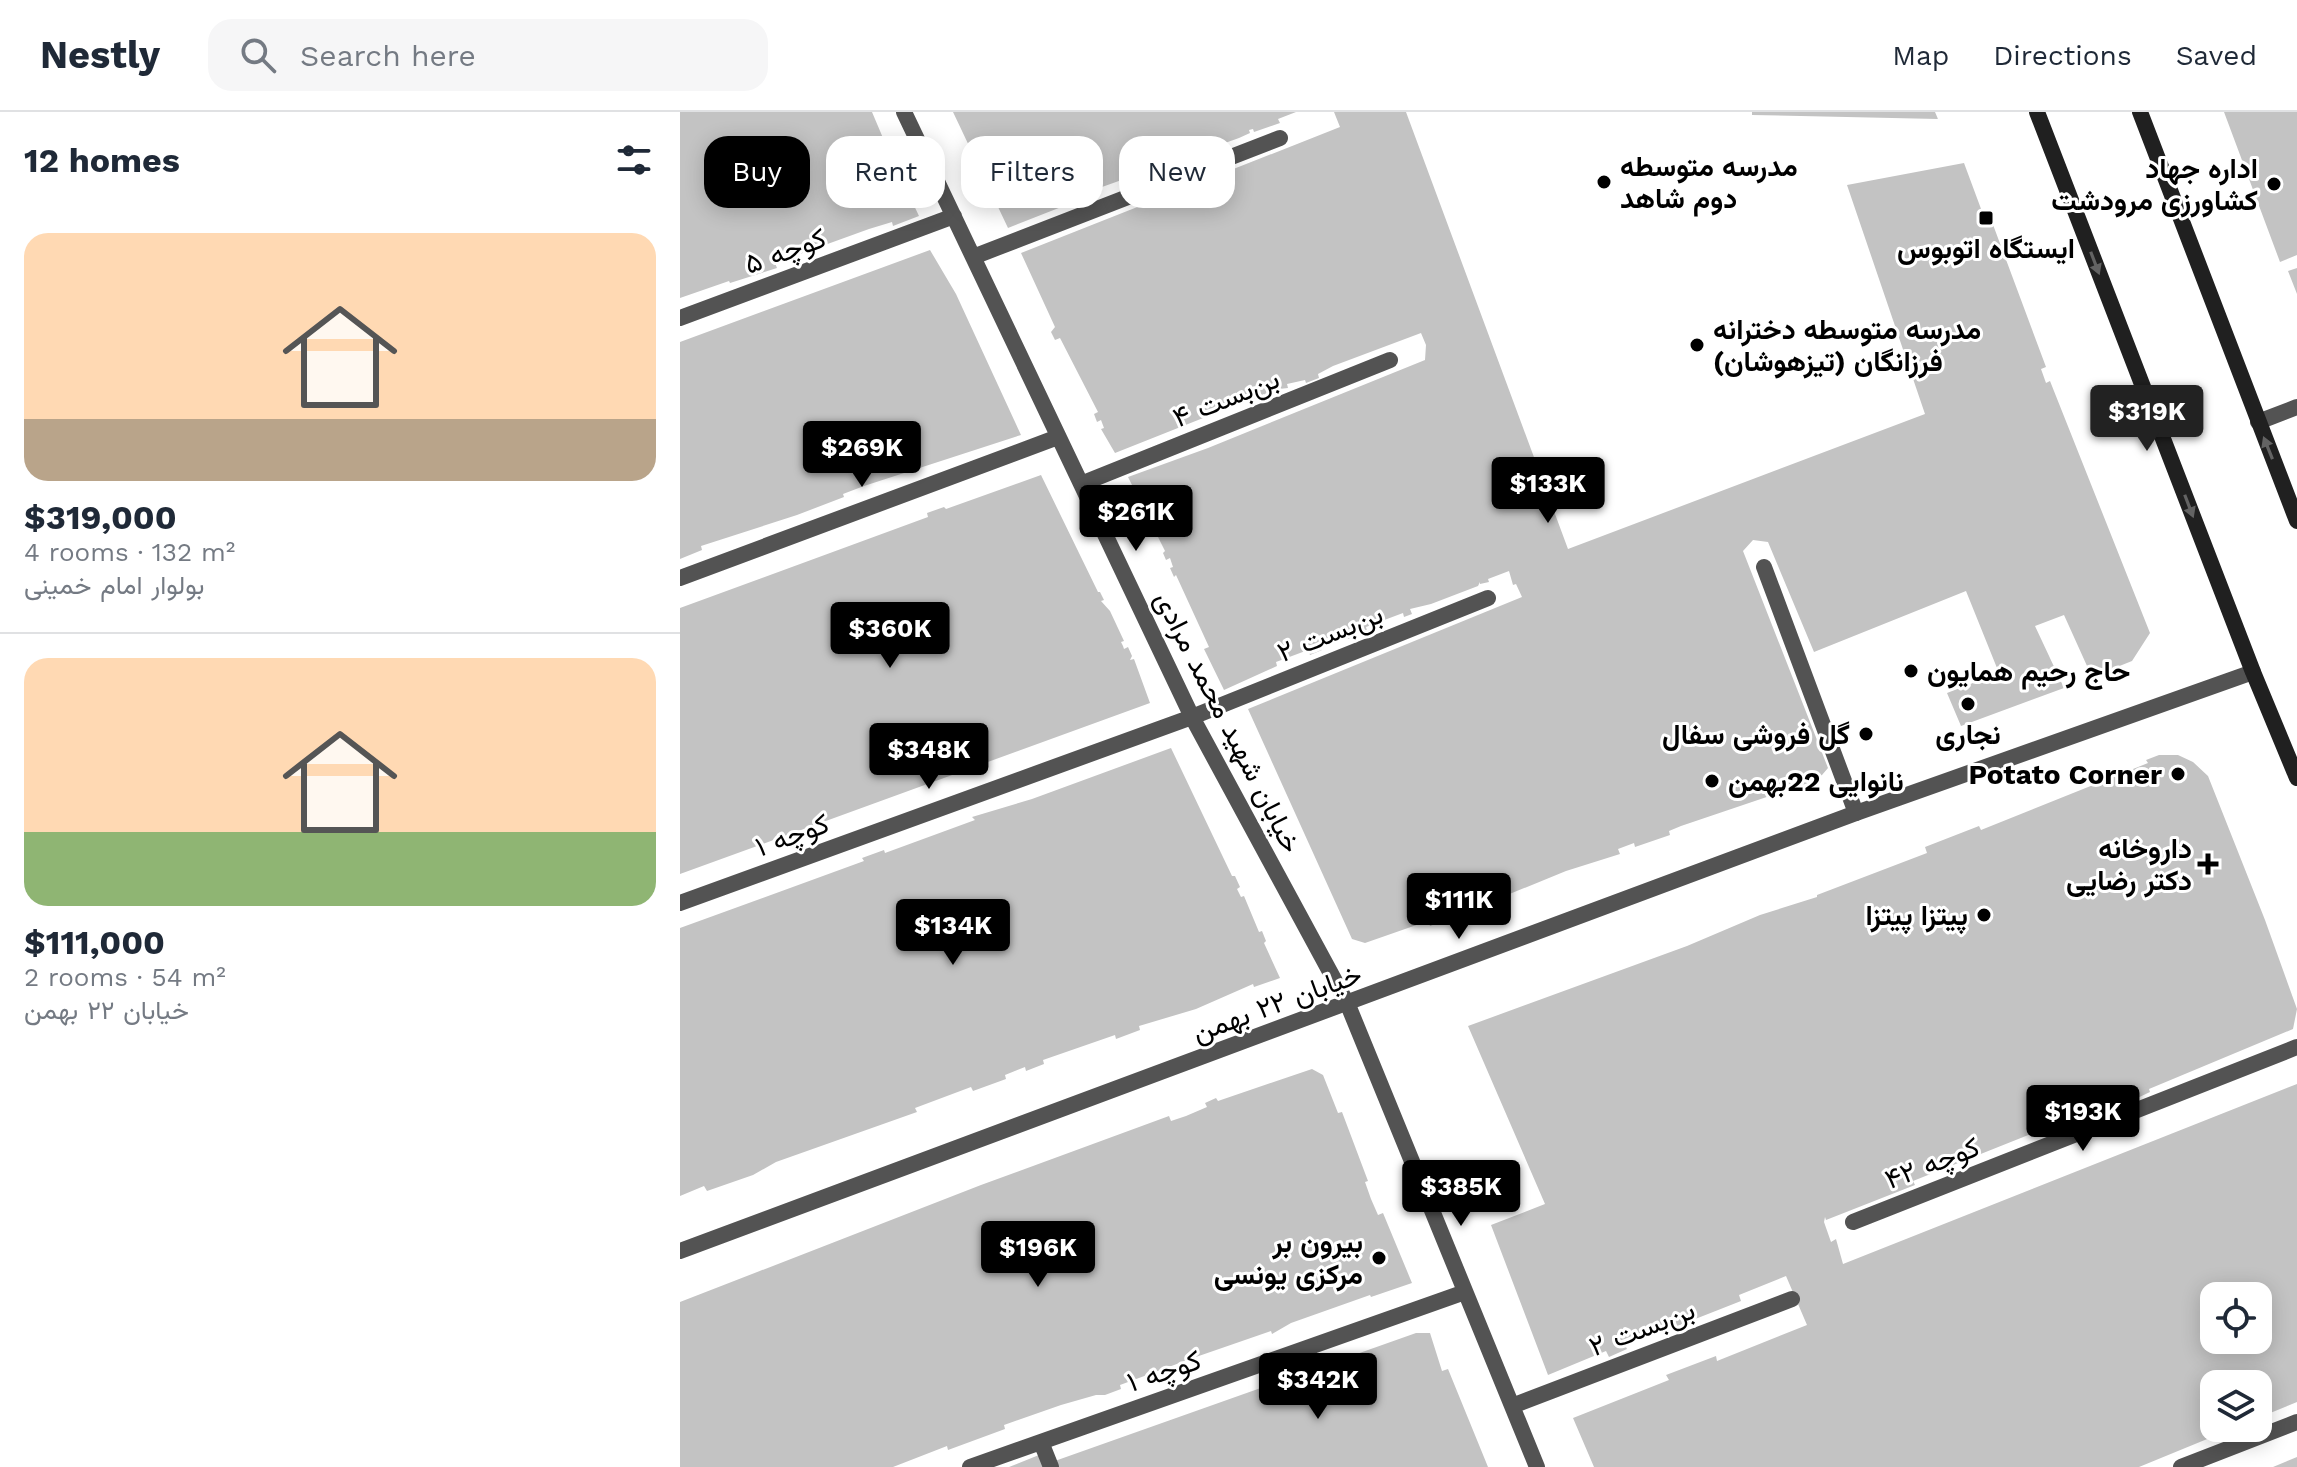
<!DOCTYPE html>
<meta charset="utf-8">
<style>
:root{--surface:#fff;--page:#f6f6f7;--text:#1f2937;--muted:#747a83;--line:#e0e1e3;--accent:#000}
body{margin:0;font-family:"Work Sans",Vazirmatn,sans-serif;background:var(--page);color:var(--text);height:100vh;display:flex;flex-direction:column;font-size:30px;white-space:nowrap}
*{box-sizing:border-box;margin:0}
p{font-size:26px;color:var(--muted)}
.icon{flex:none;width:44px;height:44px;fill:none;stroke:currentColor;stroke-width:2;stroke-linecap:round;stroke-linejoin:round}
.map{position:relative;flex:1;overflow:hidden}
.side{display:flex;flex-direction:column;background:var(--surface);width:680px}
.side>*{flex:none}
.hud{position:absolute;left:24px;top:24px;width:760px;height:72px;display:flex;gap:16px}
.fabs{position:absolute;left:1520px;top:1170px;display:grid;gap:16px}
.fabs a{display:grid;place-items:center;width:72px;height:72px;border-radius:16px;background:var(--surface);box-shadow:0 4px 20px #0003;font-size:40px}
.price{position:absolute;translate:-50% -68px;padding:0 18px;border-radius:8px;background:var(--accent);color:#fff;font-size:26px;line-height:52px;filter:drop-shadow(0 2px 4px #0008)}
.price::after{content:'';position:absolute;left:50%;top:48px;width:24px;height:18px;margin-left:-12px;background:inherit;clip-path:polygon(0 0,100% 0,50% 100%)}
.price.current{background:#222;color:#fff}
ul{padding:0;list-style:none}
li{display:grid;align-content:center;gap:16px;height:424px;padding:0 24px}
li+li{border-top:2px solid var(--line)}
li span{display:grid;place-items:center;height:248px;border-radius:24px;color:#555}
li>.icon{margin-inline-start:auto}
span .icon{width:144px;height:144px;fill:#fffc;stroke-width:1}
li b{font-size:34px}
h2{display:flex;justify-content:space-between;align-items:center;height:96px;padding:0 24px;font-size:34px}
.tag{padding:0 28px;border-radius:24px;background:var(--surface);box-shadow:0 4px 20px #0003;font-size:28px;line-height:72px}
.tag.current{background:var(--accent);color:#fff}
header{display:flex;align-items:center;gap:48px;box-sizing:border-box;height:112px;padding:0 40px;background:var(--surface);border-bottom:2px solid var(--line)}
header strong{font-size:38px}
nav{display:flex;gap:44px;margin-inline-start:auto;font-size:28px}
.search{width:560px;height:72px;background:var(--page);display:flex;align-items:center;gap:20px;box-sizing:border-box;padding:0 28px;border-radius:24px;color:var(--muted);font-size:30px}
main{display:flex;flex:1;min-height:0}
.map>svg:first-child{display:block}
.building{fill:#c3c3c3;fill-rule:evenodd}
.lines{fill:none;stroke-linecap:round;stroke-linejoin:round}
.minor{stroke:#535353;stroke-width:16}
.tertiary{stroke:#535353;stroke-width:16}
.secondary{stroke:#202020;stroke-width:16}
.oneway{fill:#636363}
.poi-dot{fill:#000;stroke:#fff;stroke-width:3}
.labels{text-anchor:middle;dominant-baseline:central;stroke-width:6;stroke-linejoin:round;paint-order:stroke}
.poi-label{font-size:28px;font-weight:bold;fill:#000;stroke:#fff;text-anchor:end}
.street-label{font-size:28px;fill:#000;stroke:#fff}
</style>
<header>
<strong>Nestly</strong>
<div class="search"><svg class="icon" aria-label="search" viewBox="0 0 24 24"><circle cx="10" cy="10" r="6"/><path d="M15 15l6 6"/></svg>Search here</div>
<nav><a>Map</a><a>Directions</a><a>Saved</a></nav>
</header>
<main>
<section class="side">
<h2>12 homes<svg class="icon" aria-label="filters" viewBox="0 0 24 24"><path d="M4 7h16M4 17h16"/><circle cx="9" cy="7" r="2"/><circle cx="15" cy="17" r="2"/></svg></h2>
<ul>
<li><span style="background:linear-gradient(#ffd9b3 75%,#b9a48a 0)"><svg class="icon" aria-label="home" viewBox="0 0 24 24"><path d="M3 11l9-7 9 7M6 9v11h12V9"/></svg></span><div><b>$319,000</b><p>4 rooms · 132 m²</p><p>بولوار امام خمینی</p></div></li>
<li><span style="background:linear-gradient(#ffd9b3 70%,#8fb573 0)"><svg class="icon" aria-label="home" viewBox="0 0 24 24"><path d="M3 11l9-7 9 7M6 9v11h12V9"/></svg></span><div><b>$111,000</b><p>2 rooms · 54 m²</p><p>خیابان ۲۲ بهمن</p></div></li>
</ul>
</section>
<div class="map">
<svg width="1617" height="1355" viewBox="0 0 1617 1355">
<rect width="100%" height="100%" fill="#fff"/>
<!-- building -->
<path class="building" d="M0,0H192L203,26H207L211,37L208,38L211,43L213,41L216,48L213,49L239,104L213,114L212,110L189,117L95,151L97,156L50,171L49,169L0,186Z
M273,0H616L598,7L600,11L574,20L573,17L569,18L570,21L559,26L422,75V79L328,116Z
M654,0H726L888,437L1245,302L1167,73L1284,51L1307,113L1312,110L1366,255L1361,257L1366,271L1370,269L1470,521L1452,549L1412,565L1384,503L1355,514L1384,576L1281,614L1267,581L1319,561L1286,479L1134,540L1088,430L1073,428L1063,439L1148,656L1142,663L1131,670L1001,714L989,719L990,723L955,735L954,731L938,737L940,742L886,759L761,810L750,814L748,809L685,831L672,827L568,597L842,485L836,472L833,473L829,459L808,467L809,470L800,472V470L798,474L751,492L730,497L732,502L724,505L723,501L707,507L686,515L687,519L678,522L677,519L672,520L674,525L668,527L666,523L663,524L664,528L660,529L659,526H656L640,534L642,538L630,543L628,538L596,550L597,554L544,578L524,537L529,535L496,463L494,465L490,456L493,455L490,446L486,448L483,441L485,439L448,365L528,336L745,248L746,233L741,221L653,254L638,262L639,266L626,271L625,268L607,272L608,276L599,277L596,281L585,285L584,282L571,290V287L435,341L421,317L424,316L421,308L417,310L414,302L418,300L380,226L375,228L371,220L375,215L341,141L660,15Z
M1072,0H1255L1258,7L1072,3Z
M1544,0H1617V143L1600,150Z
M250,138L276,182L341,323L184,374L163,382L164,385L117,403L21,434L22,438L0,447V230Z
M1617,156V182L1608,159Z
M361,363L418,480H420L424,488L421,489L430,499L444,529L441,530L443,534L444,537L448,535L452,544L450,548L454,547L470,591L0,762V496L248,405L247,401L264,395L266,397Z
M491,636L552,764H555L560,775L557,777L561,785L564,784L579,820L582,819L586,829L584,831L600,866L574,875L573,872L516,897L459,914L460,918L436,927L435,923L363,948L364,952L346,959L345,955L325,963L326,967L293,979L291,975L235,996L237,1000L96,1050L73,1063L27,1079L24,1074L0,1084V816L184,749L182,746L204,738L205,741L295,708L292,705L352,687Z
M1479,643H1498L1513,650L1528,664L1585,808L1617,897L1613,917L1469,977L1470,980L1449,990L1447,986H1435L1414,995L1415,998L1410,1000L1412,1004L1403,1007L1402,1004L1396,1006L1397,1010L1386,1014L1381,1010L1233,1069L1235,1073L1146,1108L1145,1105L1144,1110L1151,1130L1156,1127L1163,1152L1617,972V1290L1578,1306V1272H1534V1316H1554L1459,1355H914L893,1306L989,1268L986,1263L1036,1244L1037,1249L1127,1213L1106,1164L1059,1183L1061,1189L967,1226L966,1222L944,1231L947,1237L929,1245L926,1239L868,1263L811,1113L865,1092L788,914L1007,834L1080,803L1137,785V783L1247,741L1245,735L1299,714L1301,718L1468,651L1466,648ZM1534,1184H1578V1228H1534Z
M632,957L643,963L658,1001L662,1000L688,1069L685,1070L691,1087L698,1103L703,1101L732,1171L691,1185L690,1183L611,1211L592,1222L591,1219L513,1246L440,1273L441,1277L425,1283H416L381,1293L324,1313L325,1317L268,1338L267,1334L213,1355H0V1190L301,1073L489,1004L491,1009L506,1004L527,995L525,991L536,986L538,989Z
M736,1221H750L762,1259L768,1257L808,1355H374L372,1350Z
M359,1343L364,1355H329Z
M1617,1345V1355H1593Z"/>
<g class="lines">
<!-- minor -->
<path class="minor" d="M224,0L512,605L668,893L857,1355
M293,145L600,26
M0,206L274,104
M1578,310L1617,295
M401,372L710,248
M1084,455L1176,701
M0,466L378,325
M0,791L512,605L808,486
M1173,1110L1617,935
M832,1294L1112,1187
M361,1330L371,1355
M290,1355L785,1180
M1501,1355L1617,1310"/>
<!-- tertiary -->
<path class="tertiary" d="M0,1139L1176,701L1573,560"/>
<!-- secondary -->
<path class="secondary" d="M1357,0L1573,560L1617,666
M1460,0L1617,409"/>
</g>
<!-- one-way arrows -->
<defs><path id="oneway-solid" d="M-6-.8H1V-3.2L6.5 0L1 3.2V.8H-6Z" transform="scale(2)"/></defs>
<g class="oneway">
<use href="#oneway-solid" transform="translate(1415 151) rotate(69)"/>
<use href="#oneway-solid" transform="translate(1588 336) rotate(-112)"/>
<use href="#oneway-solid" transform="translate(1509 394) rotate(69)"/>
</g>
<!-- markers -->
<g class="poi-dot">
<circle cx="924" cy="70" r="8"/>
<circle cx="1594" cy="72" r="8"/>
<rect x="1298" y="98" width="16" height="16" rx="4"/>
<circle cx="1017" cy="233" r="8"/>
<circle cx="1231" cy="559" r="8"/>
<circle cx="1288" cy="592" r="8"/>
<circle cx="1186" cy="622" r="8"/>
<circle cx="1498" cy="662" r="8"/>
<circle cx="1032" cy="669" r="8"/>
<path d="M1524 740h8v8h8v8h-8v8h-8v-8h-8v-8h8z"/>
<circle cx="1304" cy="803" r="8"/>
<circle cx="699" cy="1146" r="8"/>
</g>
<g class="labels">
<!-- poi labels -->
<g class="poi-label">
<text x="940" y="54" text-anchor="start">مدرسه متوسطه<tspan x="940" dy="32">دوم شاهد</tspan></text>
<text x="1578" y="56">اداره جهاد<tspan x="1578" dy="32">کشاورزی مرودشت</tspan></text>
<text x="1306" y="136" text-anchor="middle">ایستگاه اتوبوس</text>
<text x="1033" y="217" text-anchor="start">مدرسه متوسطه دخترانه<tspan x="1033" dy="32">فرزانگان (تیزهوشان)</tspan></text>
<text x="1247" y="559" text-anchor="start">حاج رحیم همایون</text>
<text x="1170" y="622">گل فروشی سفال</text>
<text x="1288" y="622" text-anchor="middle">نجاری</text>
<text x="1482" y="662">Potato Corner</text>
<text x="1048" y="669" text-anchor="start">نانوایی 22بهمن</text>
<text x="1512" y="736">داروخانه<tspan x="1512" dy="32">دکتر رضایی</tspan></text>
<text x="1288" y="803">پیتزا پیتزا</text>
<text x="683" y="1130">بیرون بر<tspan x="683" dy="32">مرکزی یونسی</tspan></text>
</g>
<!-- street labels -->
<g class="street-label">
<text transform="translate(105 139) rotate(-20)">کوچه ۵</text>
<text transform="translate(546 286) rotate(-22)">بن‌بست ۴</text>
<text transform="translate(650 521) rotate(-22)">بن‌بست ۲</text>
<text transform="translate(548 610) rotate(63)">خیابان شهید محمد مرادی</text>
<text transform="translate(112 723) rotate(-20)">کوچه ۱</text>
<text transform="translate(597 891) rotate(-20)">خیابان ۲۲ بهمن</text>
<text transform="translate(1252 1051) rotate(-21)">کوچه ۴۲</text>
<text transform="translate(962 1216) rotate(-21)">بن‌بست ۲</text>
<text transform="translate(484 1259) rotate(-19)">کوچه ۱</text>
</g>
</g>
</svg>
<div class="fabs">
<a><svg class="icon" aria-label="locate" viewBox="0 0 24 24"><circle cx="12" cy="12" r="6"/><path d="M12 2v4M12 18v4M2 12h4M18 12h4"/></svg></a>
<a><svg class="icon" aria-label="layers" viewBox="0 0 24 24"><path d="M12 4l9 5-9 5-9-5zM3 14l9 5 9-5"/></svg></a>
</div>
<b class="price current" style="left:1467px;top:341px">$319K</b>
<b class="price" style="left:182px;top:377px">$269K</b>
<b class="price" style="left:868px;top:413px">$133K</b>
<b class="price" style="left:456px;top:441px">$261K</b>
<b class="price" style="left:210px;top:558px">$360K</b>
<b class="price" style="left:249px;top:679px">$348K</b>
<b class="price" style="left:779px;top:829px">$111K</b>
<b class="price" style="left:273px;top:855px">$134K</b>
<b class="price" style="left:1403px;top:1041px">$193K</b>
<b class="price" style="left:781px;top:1116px">$385K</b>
<b class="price" style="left:358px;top:1177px">$196K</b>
<b class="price" style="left:638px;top:1309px">$342K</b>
<div class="hud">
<a class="tag current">Buy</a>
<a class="tag">Rent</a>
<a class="tag">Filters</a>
<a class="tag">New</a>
</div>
</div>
</main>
